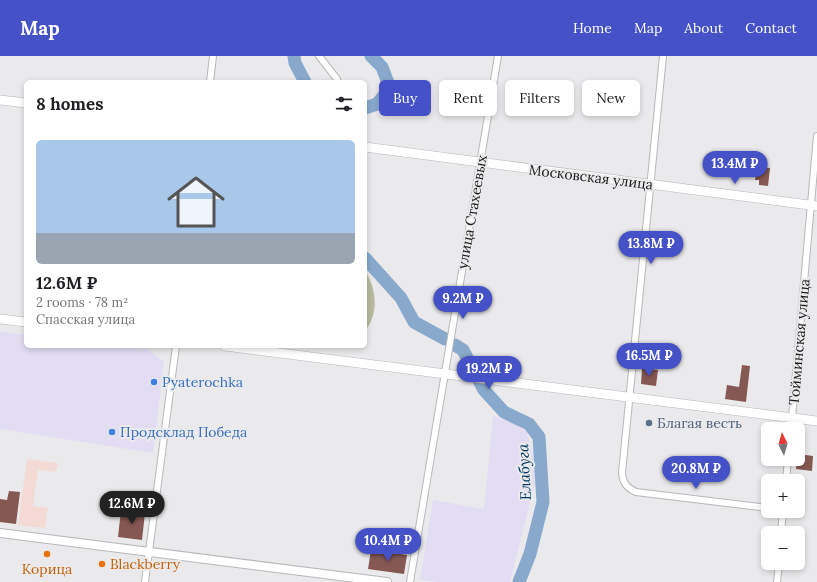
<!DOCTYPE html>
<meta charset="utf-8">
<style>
:root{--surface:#fff;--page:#f6f6f6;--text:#202124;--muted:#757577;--line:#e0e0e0;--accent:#4551c6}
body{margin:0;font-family:Lora,serif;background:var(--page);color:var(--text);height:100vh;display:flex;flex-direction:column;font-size:15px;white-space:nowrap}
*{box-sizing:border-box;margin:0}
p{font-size:13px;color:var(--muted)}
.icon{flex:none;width:22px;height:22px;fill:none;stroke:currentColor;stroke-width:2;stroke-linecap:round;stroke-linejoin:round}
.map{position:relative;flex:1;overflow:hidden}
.sheet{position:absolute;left:24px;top:24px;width:343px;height:268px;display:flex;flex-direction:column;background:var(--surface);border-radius:6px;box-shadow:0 2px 6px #0003}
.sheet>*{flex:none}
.top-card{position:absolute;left:379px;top:24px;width:378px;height:36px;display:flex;gap:8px}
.needle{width:26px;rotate:355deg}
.buttons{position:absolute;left:761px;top:366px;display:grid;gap:8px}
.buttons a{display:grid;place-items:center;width:44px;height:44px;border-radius:6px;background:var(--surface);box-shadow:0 2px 6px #0003;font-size:20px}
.price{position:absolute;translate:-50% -34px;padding:0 9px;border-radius:14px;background:var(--accent);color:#fff;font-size:13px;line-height:26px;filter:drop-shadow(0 1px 2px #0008)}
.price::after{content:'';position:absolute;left:50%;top:24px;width:12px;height:9px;margin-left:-6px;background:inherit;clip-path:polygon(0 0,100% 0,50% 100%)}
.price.current{background:#222;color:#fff}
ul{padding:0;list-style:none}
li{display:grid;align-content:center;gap:8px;height:212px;padding:0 12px}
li+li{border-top:1px solid var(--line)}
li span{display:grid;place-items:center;height:124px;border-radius:6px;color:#555}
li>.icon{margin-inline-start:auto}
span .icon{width:72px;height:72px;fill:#fffc;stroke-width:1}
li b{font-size:17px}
h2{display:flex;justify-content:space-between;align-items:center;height:48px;padding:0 12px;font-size:17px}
.tag{padding:0 14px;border-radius:6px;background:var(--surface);box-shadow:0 2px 6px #0003;font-size:14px;line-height:36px}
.tag.current{background:var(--accent);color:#fff}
header{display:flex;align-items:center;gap:24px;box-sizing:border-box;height:56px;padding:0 20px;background:var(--accent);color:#fff}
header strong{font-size:19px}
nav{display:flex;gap:22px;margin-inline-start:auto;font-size:14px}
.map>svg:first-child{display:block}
.industrial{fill:#e3ddf3}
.education{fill:#f4dad5}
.green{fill:#b8bba0}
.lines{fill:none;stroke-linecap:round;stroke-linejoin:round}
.river{stroke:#88a9cb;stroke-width:13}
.building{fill:#865853}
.minor-casing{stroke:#b8b8ba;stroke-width:8}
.tertiary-casing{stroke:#b8b8ba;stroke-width:10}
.secondary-casing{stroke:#b8b8ba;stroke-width:10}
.minor{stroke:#fff;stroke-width:6}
.tertiary{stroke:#fff;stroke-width:8}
.secondary{stroke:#fff;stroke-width:9}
.shop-dot{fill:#3f7fe0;stroke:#eaeaec;stroke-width:1.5}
.service-dot{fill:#5c6f8a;stroke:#eaeaec;stroke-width:1.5}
.food-dot{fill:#e8710a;stroke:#eaeaec;stroke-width:1.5}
.labels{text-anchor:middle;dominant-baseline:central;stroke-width:4;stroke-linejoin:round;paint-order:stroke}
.street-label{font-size:14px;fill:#181819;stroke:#eaeaec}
.shop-label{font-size:14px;fill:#366cbe;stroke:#eaeaec;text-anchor:start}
.service-label{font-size:14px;fill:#4e5e75;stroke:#eaeaec;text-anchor:start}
.food-label{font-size:14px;fill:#c56008;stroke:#eaeaec;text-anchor:start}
.water-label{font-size:15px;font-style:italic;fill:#013662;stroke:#eaeaec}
</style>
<header>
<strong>Map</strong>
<nav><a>Home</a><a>Map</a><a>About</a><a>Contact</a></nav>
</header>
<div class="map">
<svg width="817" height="526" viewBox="0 0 817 526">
<rect width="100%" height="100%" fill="#eaeaec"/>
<!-- industrial -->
<path class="industrial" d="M0,275L26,279V290H124L148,293L164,306L153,397L0,373Z
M493,360L525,370L538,417L510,526H437L420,524L433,444L484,453Z"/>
<!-- education -->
<path class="education" d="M27,403L58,407L56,416L38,414L33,450L48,452L45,472L18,469Z"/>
<!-- green -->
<path class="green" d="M365,215C377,234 379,257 365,275Z"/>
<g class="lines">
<!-- river -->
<path class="river" d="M294,0L295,7L305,26
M365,52L377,48L390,32L382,11L371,0
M365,202L401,242L414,266L445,283
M455,289L463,294L484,334L504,356L529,368L539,381L543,446L530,498L519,526"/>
</g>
<!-- building -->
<path class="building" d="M761,111L770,112L768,130L759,129V124H755L756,117L760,118Z
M742,309L750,310L746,346L725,343L727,329L739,331Z
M642,312L658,314L656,330L641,328Z
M798,398L813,400L812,415L796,413Z
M9,435L20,436L16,468L0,466V443L7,444Z
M121,454L145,457L142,484L118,481Z
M371,494L407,499L404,518L368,513Z"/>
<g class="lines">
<!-- minor casing -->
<g class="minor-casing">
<path id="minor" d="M319,0L337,23
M663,0L622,417C623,427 627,432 636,436L768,452
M210,26L213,0
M791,373L817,80
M786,425L788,403
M781,477L783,455
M145,526L176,290
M410,526L498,0
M777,526L779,507"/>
</g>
<!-- tertiary casing -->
<g class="tertiary-casing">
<path id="tertiary" d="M0,477L387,526"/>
</g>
<!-- secondary casing -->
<g class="secondary-casing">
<path id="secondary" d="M0,44L26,47
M365,91L817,150
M0,263L26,266
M225,290L817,365"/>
</g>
<!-- minor -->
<use href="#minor" class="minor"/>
<!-- tertiary -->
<use href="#tertiary" class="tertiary"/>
<!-- secondary -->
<use href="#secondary" class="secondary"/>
</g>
<!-- markers -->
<g class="shop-dot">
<circle cx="154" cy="326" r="4"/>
<circle cx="112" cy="376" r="4"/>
</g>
<circle class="service-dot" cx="649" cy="367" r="4"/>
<g class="food-dot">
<circle cx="47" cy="498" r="4"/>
<circle cx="102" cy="508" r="4"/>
</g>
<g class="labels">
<!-- street labels -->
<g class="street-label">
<text transform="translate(591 121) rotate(7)">Московская улица</text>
<text transform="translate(472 156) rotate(-80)">улица Стахеевых</text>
<text transform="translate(799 286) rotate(-85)">Тойминская улица</text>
</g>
<!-- shop labels -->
<g class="shop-label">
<text x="162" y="326">Pyaterochka</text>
<text x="120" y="376">Продсклад Победа</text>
</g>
<!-- service labels -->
<g class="service-label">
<text x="657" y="367">Благая весть</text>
</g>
<!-- food labels -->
<g class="food-label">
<text x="110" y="508">Blackberry</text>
<text x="47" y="513" text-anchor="middle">Корица</text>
</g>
<!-- water labels -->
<g class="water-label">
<text transform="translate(524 416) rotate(-93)">Елабуга</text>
</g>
</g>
</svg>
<div class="buttons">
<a><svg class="needle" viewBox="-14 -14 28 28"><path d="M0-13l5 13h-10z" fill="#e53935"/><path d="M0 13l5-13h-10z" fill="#757577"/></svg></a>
<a>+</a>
<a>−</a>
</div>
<b class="price" style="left:735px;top:129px">13.4M ₽</b>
<b class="price" style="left:651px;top:209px">13.8M ₽</b>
<b class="price" style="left:463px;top:264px">9.2M ₽</b>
<b class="price" style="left:649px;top:321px">16.5M ₽</b>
<b class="price" style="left:489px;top:334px">19.2M ₽</b>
<b class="price" style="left:696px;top:434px">20.8M ₽</b>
<b class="price current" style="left:132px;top:469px">12.6M ₽</b>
<b class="price" style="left:388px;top:506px">10.4M ₽</b>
<div class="top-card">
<a class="tag current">Buy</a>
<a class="tag">Rent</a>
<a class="tag">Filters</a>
<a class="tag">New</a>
</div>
<section class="sheet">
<h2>8 homes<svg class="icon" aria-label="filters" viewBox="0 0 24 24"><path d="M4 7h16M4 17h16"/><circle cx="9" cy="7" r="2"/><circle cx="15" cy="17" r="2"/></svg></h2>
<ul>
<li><span style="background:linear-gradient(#a9c7e8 75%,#9aa5b1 0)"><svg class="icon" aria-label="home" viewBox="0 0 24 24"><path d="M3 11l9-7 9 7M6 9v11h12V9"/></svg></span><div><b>12.6M ₽</b><p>2 rooms · 78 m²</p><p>Спасская улица</p></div></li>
</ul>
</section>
</div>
